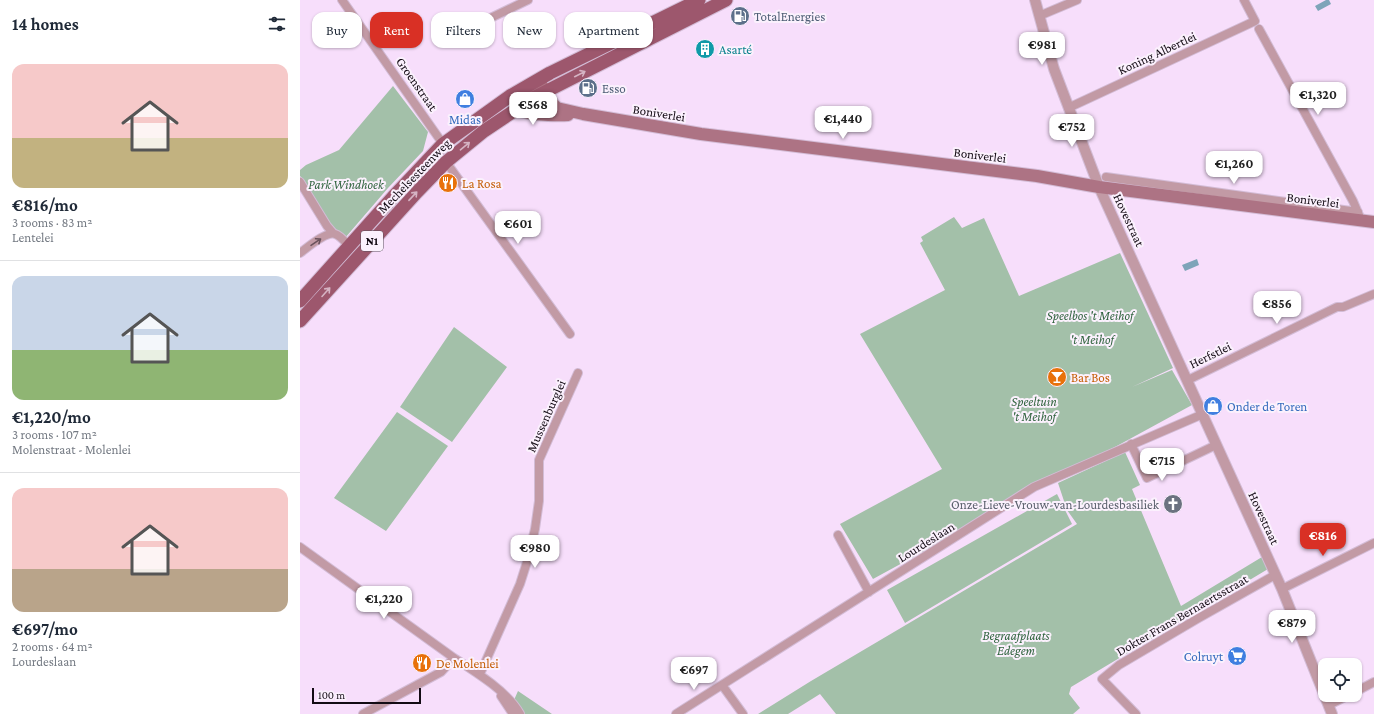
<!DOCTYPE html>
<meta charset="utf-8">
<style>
:root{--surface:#fff;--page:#f6f6f7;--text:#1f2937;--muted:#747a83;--line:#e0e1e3;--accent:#d93025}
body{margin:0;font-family:"Crimson Pro",serif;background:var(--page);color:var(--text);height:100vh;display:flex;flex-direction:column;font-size:15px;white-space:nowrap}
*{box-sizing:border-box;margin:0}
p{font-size:13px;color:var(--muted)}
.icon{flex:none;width:22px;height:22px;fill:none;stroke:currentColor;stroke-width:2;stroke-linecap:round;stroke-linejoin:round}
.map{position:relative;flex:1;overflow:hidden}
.side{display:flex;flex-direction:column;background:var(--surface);width:300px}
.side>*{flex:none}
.hud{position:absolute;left:12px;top:12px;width:380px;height:36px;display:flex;gap:8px}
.tools{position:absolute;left:1018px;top:658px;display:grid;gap:8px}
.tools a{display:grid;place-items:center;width:44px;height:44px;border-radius:8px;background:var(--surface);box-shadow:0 1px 3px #0004;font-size:20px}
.scale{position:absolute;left:12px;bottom:10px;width:109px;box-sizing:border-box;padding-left:4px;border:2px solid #130b14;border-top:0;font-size:11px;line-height:14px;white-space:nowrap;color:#130b14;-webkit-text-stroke:3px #fbf1fd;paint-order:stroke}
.price{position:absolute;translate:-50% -34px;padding:0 9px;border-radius:8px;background:#fff;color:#222;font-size:13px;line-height:26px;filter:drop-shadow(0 1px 2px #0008)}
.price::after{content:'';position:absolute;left:50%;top:24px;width:12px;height:9px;margin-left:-6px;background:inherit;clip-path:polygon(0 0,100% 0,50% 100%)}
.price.active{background:var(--accent);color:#fff}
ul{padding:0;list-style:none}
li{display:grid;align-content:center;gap:8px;height:212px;padding:0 12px}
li+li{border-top:1px solid var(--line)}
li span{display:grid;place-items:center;height:124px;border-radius:12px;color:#555}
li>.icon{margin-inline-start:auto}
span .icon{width:72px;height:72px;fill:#fffc;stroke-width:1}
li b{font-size:17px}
h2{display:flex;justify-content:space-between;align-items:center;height:48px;padding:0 12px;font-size:17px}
.pill{padding:0 14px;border-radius:12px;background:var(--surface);box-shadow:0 1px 3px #0004;font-size:14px;line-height:36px}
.pill.active{background:var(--accent);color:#fff}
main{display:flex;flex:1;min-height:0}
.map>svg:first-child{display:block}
.green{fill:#a3c0a9}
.water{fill:#7ea4b9}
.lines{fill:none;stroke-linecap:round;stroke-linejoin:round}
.minor-casing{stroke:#d3bcd6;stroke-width:10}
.tertiary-casing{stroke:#d3bcd6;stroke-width:12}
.secondary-casing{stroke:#d3bcd6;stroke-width:14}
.primary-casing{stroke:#d3bcd6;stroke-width:15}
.minor{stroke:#c29aa5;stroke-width:8}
.tertiary{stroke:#c29aa5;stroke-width:10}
.secondary{stroke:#ad7384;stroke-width:12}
.primary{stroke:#9d576d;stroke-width:13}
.oneway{stroke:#d5b3c3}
.oneway2{stroke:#6a525c}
.labels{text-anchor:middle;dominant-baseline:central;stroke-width:4;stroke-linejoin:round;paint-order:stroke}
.shield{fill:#fbf1fd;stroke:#59505a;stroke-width:1}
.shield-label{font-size:12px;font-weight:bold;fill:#130b14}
.service-label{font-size:13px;fill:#4e5e75;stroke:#fbf1fd;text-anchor:start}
.culture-label{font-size:13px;fill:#0d838f;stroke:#fbf1fd;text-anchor:start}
.street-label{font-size:13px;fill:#130b14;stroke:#fbf1fd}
.shop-label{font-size:13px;fill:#366cbe;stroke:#fbf1fd}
.food-label{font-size:13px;fill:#c56008;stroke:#fbf1fd;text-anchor:start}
.park-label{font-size:13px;font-style:italic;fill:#326540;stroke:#fbf1fd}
.worship-label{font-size:13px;fill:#5b616d;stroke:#fbf1fd;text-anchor:end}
</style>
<main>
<section class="side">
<h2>14 homes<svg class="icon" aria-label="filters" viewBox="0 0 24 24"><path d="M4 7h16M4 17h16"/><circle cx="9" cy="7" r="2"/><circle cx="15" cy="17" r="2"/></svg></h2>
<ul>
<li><span style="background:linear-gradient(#f6c9c9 60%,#c2b280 0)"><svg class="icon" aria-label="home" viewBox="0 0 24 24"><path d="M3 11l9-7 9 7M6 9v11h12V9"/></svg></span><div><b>€816/mo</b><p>3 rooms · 83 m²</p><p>Lentelei</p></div></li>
<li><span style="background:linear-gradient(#c9d6e8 60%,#8fb573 0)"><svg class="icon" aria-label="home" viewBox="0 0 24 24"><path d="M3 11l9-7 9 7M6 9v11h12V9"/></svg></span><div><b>€1,220/mo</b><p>3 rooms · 107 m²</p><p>Molenstraat - Molenlei</p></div></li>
<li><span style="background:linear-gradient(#f6c9c9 65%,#b9a48a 0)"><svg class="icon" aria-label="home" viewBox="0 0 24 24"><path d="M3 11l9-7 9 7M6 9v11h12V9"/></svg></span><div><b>€697/mo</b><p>2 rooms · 64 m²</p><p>Lourdeslaan</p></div></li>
</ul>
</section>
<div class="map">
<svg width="1074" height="714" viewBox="0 0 1074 714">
<rect width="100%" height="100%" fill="#f7defb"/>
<!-- green -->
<path class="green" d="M93,86L128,132L123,151L88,188L45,238L30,224L3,179L0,176V170L6,165L39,150Z
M654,217L662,228L684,218L719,296L820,253L873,368L832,387L872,370L892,405L573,579L540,524L642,469L560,334L645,290L620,243L623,241L621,237Z
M154,327L207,367L152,442L100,407Z
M97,412L148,446L86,531L34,498Z
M825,452L840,485L832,489L881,606L962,557L968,569L771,687L769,694L780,708L773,714H536L520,694L488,714H458L511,681L777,524L767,510L758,483Z
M757,494L772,524L605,623L587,590Z
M218,691L252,714H222L214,700Z"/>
<!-- water -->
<path class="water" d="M1026,0H1029L1031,4L1018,11L1015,6Z
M897,259L899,265L885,271L882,265Z"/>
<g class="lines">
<!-- minor casing -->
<g class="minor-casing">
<path id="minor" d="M42,0L143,144
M739,16L777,0
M959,29L1053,201L1059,215
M153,36L228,0
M768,108L955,21L944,0
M146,162L270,334
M806,177L1058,212
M0,182L27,226L33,233
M0,253C7,248 26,231 35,234C41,236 45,242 49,246
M888,380L1037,307H1043L1074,294
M831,444L847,478L916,445
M538,535L569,592
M0,547L154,658C176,672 208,692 220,714
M982,589L1074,543
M180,674L220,584L227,562L235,529L239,501V460L278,373
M422,685L443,714
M1055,692L1074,682
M201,696L213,714
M1029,705L1049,695
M63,714L141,672L154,658
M376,714L734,487L903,414
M836,714L802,679L819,665L897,619L975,575"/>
</g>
<!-- tertiary casing -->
<g class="tertiary-casing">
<path id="tertiary" d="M735,0L754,69L799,187L982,589L1032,714"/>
</g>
<!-- secondary casing -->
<g class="secondary-casing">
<path id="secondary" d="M241,84L253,104L257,108L283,114L401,134L737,176L799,187L1074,222
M231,88L235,97L249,115
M213,111C220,110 227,113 235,114C246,115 257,116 268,115"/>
</g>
<!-- primary casing -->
<g class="primary-casing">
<path id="primary" d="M0,301L93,197L143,144L210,96L250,73L399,0
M0,321L117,192L146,162L184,131L235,97L426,0"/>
</g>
<!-- minor -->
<use href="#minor" class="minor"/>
<!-- tertiary -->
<use href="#tertiary" class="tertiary"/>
<!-- secondary -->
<use href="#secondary" class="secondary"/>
<!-- primary -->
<use href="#primary" class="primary"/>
</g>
<!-- one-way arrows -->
<defs><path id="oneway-shaft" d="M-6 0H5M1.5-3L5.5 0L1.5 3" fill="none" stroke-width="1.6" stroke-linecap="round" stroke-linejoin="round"/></defs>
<g class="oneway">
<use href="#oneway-shaft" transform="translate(280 74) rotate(-27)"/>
<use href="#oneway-shaft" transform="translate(165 146) rotate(-40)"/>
<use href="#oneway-shaft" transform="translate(113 196) rotate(-47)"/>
<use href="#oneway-shaft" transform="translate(26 292) rotate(-48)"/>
</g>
<use class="oneway2" href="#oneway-shaft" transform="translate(16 242) rotate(-34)"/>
<!-- icons -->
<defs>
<g id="fuel-disc" transform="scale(1)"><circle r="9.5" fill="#5c6f8a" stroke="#fbf1fd"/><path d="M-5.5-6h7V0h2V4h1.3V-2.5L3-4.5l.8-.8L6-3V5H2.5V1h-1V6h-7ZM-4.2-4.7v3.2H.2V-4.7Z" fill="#fff"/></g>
<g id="building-disc" transform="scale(1)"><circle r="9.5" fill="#0f9aa8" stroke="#fbf1fd"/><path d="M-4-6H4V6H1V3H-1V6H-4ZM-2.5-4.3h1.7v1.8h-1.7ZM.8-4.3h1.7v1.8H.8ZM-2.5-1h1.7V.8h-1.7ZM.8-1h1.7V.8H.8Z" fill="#fff"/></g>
<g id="shop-disc" transform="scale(1)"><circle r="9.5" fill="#3f7fe0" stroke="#fbf1fd"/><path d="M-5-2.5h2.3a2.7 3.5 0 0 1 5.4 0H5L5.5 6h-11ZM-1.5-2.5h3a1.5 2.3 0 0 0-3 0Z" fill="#fff"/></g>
<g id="restaurant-disc" transform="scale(1)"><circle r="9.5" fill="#e8710a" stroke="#fbf1fd"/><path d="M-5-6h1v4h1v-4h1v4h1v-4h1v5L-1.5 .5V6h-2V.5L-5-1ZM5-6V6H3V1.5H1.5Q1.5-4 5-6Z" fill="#fff"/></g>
<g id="bar-disc" transform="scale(1)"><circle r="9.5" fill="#e8710a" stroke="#fbf1fd"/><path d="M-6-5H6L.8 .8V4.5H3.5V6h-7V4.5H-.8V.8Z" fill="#fff"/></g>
<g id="church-disc" transform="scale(1)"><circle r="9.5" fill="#6b7280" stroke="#fbf1fd"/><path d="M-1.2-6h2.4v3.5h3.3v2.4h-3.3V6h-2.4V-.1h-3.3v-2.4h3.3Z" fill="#fff"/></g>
<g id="supermarket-disc" transform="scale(1)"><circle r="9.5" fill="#3f7fe0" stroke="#fbf1fd"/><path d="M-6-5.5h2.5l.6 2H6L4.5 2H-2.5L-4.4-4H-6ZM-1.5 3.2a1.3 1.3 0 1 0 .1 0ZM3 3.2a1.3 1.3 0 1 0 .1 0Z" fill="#fff"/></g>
</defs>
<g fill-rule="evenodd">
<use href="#fuel-disc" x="440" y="16"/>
<use href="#building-disc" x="405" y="49"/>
<use href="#fuel-disc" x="288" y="88"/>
<use href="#shop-disc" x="165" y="99"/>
<use href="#restaurant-disc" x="148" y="183"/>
<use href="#bar-disc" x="757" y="377"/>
<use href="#shop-disc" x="913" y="406"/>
<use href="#church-disc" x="873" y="504"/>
<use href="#supermarket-disc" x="937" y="656"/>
<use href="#restaurant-disc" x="122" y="663"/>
</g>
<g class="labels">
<!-- shield labels -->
<rect class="shield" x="61" y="231" width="22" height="20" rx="3"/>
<g class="shield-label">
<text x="72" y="241">N1</text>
</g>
<!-- service labels -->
<g class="service-label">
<text x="454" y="16">TotalEnergies</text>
<text x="302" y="88">Esso</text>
</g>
<!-- culture labels -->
<g class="culture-label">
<text x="419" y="49">Asarté</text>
</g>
<!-- street labels -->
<g class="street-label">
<text transform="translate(857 53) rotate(-25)">Koning Albertlei</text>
<text transform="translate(117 84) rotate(55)">Groenstraat</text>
<text transform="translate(359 113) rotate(9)">Boniverlei</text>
<text transform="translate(680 155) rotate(7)">Boniverlei</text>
<text transform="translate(114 176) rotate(-46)">Mechelsesteenweg</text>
<text transform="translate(1013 200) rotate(7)">Boniverlei</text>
<text transform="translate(829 220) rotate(65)">Hovestraat</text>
<text transform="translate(910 355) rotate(-26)">Herfstlei</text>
<text transform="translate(246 416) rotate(-66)">Mussenburglei</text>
<text transform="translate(964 518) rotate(65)">Hovestraat</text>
<text transform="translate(626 542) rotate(-32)">Lourdeslaan</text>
<text transform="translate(882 615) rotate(-30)">Dokter Frans Bernaertsstraat</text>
</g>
<!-- shop labels -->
<g class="shop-label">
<text x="165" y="119">Midas</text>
<text x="927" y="406" text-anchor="start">Onder de Toren</text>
<text x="923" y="656" text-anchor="end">Colruyt</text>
</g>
<!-- food labels -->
<g class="food-label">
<text x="162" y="183">La Rosa</text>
<text x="771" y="377">Bar Bos</text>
<text x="136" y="663">De Molenlei</text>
</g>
<!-- park labels -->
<g class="park-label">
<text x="46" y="184">Park Windhoek</text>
<text x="790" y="315">Speelbos 't Meihof</text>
<text x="792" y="339">'t Meihof</text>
<text x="734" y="401">Speeltuin<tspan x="734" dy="15">'t Meihof</tspan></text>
<text x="716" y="635">Begraafplaats<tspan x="716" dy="15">Edegem</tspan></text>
</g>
<!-- worship labels -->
<g class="worship-label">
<text x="859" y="504">Onze-Lieve-Vrouw-van-Lourdesbasiliek</text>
</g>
</g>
</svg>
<div class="tools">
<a><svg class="icon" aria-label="locate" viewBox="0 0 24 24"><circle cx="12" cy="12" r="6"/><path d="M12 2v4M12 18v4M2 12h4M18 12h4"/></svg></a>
</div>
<div class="scale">100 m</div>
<b class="price" style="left:742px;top:66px">€981</b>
<b class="price" style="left:1018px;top:116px">€1,320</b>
<b class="price" style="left:233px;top:126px">€568</b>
<b class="price" style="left:543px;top:140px">€1,440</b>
<b class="price" style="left:772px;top:148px">€752</b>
<b class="price" style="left:934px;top:185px">€1,260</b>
<b class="price" style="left:218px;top:245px">€601</b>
<b class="price" style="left:977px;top:325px">€856</b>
<b class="price" style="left:862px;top:482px">€715</b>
<b class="price active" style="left:1023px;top:557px">€816</b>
<b class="price" style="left:235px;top:569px">€980</b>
<b class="price" style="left:84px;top:620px">€1,220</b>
<b class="price" style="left:992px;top:644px">€879</b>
<b class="price" style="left:394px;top:691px">€697</b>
<div class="hud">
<a class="pill">Buy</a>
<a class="pill active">Rent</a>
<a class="pill">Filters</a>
<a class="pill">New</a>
<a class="pill">Apartment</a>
</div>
</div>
</main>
